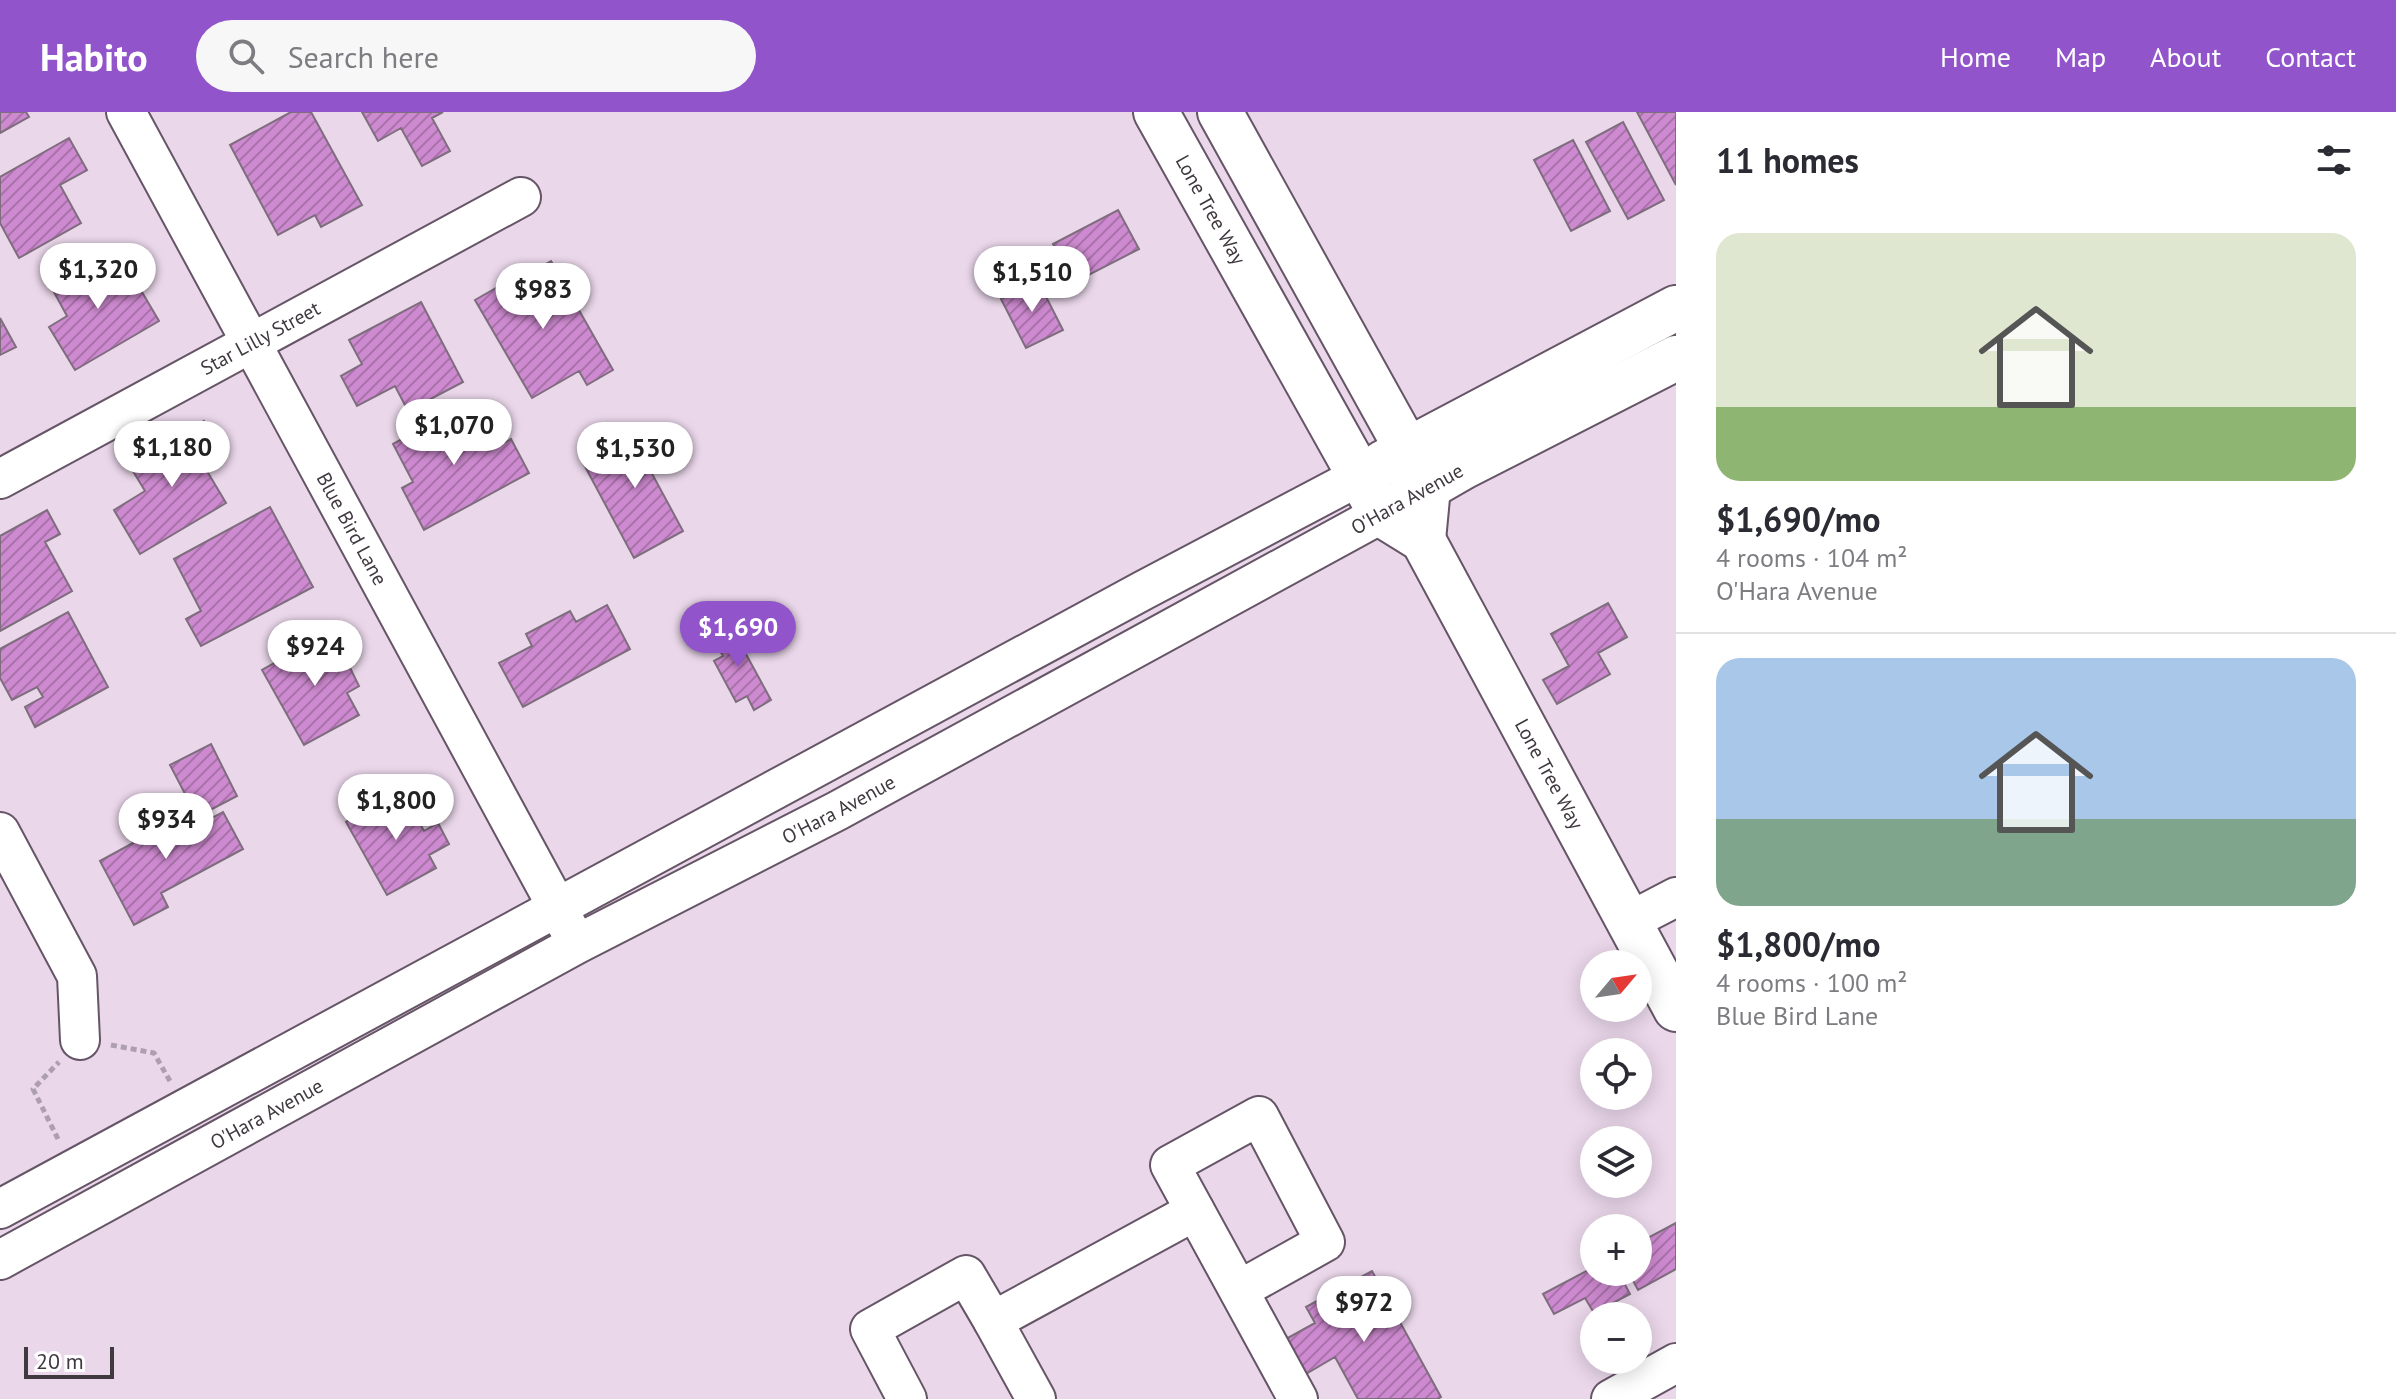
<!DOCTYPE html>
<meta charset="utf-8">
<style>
:root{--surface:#fff;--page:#f7f7f7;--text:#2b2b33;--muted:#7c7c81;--line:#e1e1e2;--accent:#9254ca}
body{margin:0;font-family:"PT Sans",sans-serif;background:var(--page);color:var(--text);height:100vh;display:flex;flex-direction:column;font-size:30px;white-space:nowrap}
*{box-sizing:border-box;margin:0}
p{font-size:26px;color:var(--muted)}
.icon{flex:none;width:44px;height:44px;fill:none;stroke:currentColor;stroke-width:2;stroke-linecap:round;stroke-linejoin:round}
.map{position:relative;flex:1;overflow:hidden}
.details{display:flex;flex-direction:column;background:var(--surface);width:720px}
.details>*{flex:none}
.needle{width:52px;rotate:61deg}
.tools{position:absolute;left:1580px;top:838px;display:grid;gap:16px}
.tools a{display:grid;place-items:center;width:72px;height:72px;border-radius:50%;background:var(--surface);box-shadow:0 4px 20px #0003;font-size:40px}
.scale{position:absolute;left:24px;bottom:20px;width:90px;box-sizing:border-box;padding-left:8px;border:4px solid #403940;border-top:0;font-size:22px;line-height:28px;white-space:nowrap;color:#403940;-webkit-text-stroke:6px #fff;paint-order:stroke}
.price{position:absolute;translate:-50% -68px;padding:0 18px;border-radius:28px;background:#fff;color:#222;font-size:26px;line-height:52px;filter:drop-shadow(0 2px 4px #0008)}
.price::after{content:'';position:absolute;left:50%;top:48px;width:24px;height:18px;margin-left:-12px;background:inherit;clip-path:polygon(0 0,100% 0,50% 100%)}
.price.current{background:var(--accent);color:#fff}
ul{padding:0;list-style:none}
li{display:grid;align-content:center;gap:16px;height:424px;padding:0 40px}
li+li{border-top:2px solid var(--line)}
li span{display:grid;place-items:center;height:248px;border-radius:24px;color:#555}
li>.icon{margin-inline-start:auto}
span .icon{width:144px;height:144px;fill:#fffc;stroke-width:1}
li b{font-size:34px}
h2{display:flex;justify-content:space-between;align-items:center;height:96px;padding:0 40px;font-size:34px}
header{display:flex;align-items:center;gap:48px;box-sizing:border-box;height:112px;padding:0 40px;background:var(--accent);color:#fff}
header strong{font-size:38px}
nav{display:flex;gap:44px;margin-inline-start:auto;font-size:28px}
.search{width:560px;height:72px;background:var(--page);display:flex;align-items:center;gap:20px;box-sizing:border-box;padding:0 28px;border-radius:44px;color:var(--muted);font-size:30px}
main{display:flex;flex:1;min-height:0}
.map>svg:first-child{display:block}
.building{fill:url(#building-hatch);stroke:#7d6d7d;stroke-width:2}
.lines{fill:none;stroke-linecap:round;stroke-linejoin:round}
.minor-casing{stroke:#655566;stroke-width:42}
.major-casing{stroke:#655566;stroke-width:48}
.path{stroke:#ae9fae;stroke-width:5;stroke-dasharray:6 4;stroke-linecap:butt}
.minor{stroke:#fff;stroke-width:38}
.major{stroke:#fff;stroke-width:44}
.labels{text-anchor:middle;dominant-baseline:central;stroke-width:6;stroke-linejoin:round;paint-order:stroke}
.street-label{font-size:20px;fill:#403940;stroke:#fff}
</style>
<header>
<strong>Habito</strong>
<div class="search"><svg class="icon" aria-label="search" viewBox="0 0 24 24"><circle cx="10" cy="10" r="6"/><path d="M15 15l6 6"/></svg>Search here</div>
<nav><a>Home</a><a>Map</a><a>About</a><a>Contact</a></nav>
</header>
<main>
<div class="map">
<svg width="1676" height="1287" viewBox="0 0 1676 1287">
<defs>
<pattern id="building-hatch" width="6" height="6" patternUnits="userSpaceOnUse" patternTransform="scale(2)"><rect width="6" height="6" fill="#ce8ad0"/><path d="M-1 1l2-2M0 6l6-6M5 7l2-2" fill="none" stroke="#a972aa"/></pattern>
</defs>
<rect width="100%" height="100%" fill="#ead7ea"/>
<!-- building -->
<path class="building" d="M0,0H26L29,5L0,21Z
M291,0H311L362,93L321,115L315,103L278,123L230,33Z
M362,0H443L432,6L450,39L422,54L401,16L378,29Z
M1637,0H1676V73Z
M1623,10L1664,88L1628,107L1586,30Z
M69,26L87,58L60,73L81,111L19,146L0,111V65Z
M1573,28L1610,99L1571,119L1534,48Z
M1118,98L1139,137L1073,171L1053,132Z
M103,140L120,170L132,163L159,209L75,258L49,215L67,204L49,171Z
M551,149L613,258L587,273L579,259L532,286L475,188L517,164L519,167Z
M1038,169L1063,218L1026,236L1001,187Z
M421,190L463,270L408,299L395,274L357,294L341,264L362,252L349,228Z
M0,206L16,235L0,243Z
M464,293L490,339L511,327L529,361L424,418L402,376L413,370L393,332Z
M204,309L223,342L204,354L226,391L140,442L114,398L145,379L130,354Z
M650,313L669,348L650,358L683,419L634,446L582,349Z
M270,395L313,475L201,534L186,507L201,499L174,447Z
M47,398L60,422L45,430L72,479L0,519V424Z
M1608,491L1627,525L1598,541L1610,562L1557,592L1543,568L1569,554L1551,522Z
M607,493L630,537L523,595L499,551L532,534L526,522L570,499L576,510Z
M68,500L108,575L35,615L25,595L43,585L37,575L12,588L0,566V537Z
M729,511L771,588L754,598L747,584L736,590L714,549L723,544L710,521Z
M332,519L359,574L347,581L359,603L304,633L262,558Z
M211,632L237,684L197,705L170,653Z
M402,679L424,719L438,711L449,732L429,743L436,756L387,783L346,710Z
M223,700L243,737L161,781L168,795L134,813L100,749L133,731L129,724L171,702L182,722Z
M1676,1111V1157L1638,1178L1630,1163L1622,1167L1630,1182L1594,1201L1585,1186L1554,1202L1543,1182L1594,1155V1160H1638V1131Z
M1372,1159L1441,1285L1438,1287H1358L1335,1245L1306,1262L1286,1227L1315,1211L1306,1195Z"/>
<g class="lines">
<!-- minor casing -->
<g class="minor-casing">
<g id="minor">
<path id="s1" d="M126,0L569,817"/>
<path id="s2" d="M0,367L521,85"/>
<path d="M0,720L77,864L80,928"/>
<path d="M1630,809L1676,785"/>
<path d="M0,1097L1144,478L1360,364"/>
<path id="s3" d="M0,1148L577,832L837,699L1381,402"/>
<path d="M1239,1178L1325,1130L1259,1004L1170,1053L1298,1287"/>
<path d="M907,1287L870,1217L966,1163L993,1209"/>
<path d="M1036,1287L993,1209L1195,1099"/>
<path d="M1611,1287L1676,1251"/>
</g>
</g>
<!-- major casing -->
<g class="major-casing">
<g id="major">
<path id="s4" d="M1156,0L1381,402L1423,428L1676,897"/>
<path d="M1220,0L1428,375L1423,428"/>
<path d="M1383,351L1676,196"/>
<path d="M1402,390L1463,355L1676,246"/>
</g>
</g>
<!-- path -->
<path class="path" d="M111,933L154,941L171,971
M58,1027L33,977L59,950"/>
<!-- minor -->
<use href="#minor" class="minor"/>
<!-- major -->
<use href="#major" class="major"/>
</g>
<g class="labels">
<!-- street labels -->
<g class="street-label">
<text stroke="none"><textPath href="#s4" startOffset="112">Lone Tree Way</textPath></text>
<text stroke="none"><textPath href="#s2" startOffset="296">Star Lilly Street</textPath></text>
<text transform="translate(1407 387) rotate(-29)">O'Hara Avenue</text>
<text stroke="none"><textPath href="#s1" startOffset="474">Blue Bird Lane</textPath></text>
<text stroke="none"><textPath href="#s4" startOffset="776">Lone Tree Way</textPath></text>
<text stroke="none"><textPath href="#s3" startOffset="952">O'Hara Avenue</textPath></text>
<text stroke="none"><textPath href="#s3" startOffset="304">O'Hara Avenue</textPath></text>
</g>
</g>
</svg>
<div class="tools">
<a><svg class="needle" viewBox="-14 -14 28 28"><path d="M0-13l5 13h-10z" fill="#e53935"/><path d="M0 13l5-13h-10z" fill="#7c7c81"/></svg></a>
<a><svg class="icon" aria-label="locate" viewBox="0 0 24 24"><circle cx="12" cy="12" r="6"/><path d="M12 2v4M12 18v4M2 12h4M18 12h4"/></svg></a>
<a><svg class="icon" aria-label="layers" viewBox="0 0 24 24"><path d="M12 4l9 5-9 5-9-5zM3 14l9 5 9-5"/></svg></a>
<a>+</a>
<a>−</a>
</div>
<div class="scale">20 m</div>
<b class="price" style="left:98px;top:199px">$1,320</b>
<b class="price" style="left:1032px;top:202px">$1,510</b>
<b class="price" style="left:543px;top:219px">$983</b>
<b class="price" style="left:454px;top:355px">$1,070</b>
<b class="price" style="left:172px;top:377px">$1,180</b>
<b class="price" style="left:635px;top:378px">$1,530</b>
<b class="price current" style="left:738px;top:557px">$1,690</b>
<b class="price" style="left:315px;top:576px">$924</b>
<b class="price" style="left:396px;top:730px">$1,800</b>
<b class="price" style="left:166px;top:749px">$934</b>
<b class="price" style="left:1364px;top:1232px">$972</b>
</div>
<section class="details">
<h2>11 homes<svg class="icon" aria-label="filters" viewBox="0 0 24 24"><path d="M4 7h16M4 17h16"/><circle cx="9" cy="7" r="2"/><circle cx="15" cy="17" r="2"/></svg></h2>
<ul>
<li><span style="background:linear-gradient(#dfe7d0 70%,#8fb573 0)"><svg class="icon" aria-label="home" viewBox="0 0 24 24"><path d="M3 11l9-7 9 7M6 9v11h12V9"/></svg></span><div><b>$1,690/mo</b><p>4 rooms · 104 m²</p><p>O'Hara Avenue</p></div></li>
<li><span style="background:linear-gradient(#a9c7e8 65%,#7fa58c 0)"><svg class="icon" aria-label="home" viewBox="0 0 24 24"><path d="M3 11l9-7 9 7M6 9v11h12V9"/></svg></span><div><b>$1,800/mo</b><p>4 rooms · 100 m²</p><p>Blue Bird Lane</p></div></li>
</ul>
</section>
</main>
